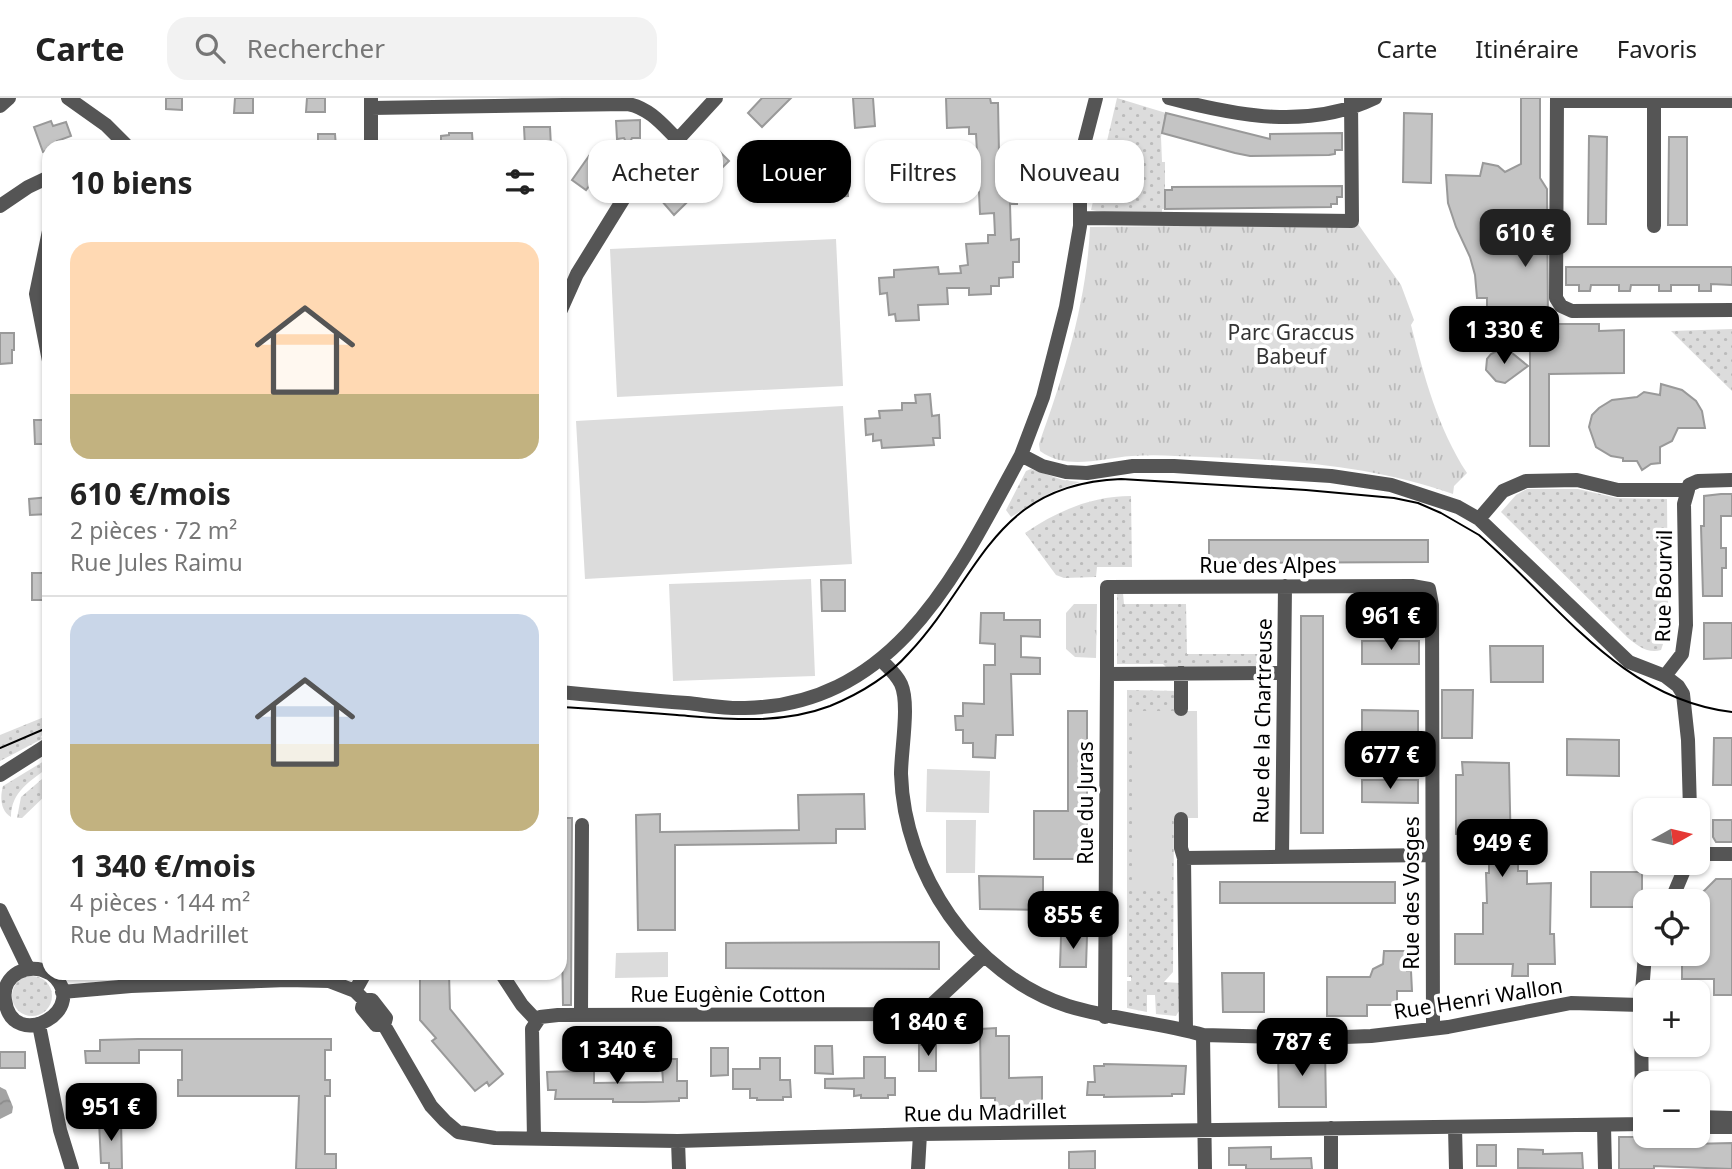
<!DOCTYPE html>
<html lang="fr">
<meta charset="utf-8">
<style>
:root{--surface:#fff;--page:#f2f2f2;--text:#222;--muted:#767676;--line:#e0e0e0;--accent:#000}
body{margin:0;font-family:"Noto Sans",sans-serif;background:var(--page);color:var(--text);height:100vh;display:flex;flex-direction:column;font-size:26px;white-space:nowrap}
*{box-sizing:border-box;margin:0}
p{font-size:23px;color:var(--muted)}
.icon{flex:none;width:38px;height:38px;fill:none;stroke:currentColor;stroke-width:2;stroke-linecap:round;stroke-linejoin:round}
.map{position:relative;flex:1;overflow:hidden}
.side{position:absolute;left:42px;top:42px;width:525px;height:840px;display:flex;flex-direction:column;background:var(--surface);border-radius:21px;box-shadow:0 2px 5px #0004}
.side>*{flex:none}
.hud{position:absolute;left:588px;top:42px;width:665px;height:63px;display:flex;gap:14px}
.needle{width:46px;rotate:82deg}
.fabs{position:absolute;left:1633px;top:700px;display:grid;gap:14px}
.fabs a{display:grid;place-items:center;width:77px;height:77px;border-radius:14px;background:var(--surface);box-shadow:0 2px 5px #0004;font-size:35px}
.price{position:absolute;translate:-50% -60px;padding:0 16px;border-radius:14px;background:var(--accent);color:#fff;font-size:23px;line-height:46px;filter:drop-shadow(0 2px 4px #0008)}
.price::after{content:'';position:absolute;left:50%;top:42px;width:21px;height:16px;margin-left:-10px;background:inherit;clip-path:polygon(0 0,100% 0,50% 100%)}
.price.current{background:#222;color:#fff}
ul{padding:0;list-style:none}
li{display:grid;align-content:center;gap:14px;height:371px;padding:0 28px}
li+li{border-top:2px solid var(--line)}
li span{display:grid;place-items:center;height:217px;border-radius:21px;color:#555}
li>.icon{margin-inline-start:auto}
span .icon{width:126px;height:126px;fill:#fffc;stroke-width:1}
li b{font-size:30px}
h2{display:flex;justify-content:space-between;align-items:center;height:84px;padding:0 28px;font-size:30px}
.tag{padding:0 24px;border-radius:21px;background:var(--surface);box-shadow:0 2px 5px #0004;font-size:24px;line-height:63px}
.tag.current{background:var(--accent);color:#fff}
header{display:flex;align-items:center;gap:42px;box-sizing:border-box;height:98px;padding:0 35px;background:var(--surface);border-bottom:2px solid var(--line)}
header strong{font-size:33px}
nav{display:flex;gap:38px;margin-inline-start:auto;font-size:24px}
.search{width:490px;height:63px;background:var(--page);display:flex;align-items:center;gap:18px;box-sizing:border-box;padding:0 24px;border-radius:21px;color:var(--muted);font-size:26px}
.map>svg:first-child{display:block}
.grass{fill:url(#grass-dots)}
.park{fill:url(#park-tufts)}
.pitch{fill:#dcdcdc}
.water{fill:url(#water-waves)}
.building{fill:#c4c4c4;stroke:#999;stroke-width:2}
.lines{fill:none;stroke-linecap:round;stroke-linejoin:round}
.minor{stroke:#555;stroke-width:14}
.tram{stroke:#000;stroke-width:2}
.labels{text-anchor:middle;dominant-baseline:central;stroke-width:7;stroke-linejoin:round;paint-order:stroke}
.park-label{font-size:21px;fill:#333;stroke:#fff}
.street-label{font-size:21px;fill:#000;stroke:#fff}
</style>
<header>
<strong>Carte</strong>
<div class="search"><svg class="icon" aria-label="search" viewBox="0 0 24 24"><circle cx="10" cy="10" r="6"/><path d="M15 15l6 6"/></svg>Rechercher</div>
<nav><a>Carte</a><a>Itinéraire</a><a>Favoris</a></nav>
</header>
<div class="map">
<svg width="1732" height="1071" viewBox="0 0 1732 1071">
<defs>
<pattern id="grass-dots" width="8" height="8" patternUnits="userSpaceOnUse" patternTransform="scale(1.75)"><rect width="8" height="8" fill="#dcdcdc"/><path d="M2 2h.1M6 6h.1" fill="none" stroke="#bbb" stroke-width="1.8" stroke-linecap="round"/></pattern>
<pattern id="park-tufts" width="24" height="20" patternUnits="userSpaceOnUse" patternTransform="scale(1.75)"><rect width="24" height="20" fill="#dcdcdc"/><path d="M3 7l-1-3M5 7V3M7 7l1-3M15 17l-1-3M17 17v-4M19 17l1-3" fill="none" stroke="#bbb"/></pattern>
<pattern id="water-waves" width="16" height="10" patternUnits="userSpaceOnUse" patternTransform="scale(1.75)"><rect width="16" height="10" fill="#a3a3a3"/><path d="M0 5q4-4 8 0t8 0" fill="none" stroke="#8b8b8b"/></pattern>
</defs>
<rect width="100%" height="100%" fill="#fff"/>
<!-- grass -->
<path class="grass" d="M1117,0L1166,15L1161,39L1162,64H1165V111H1162V115H1108L1091,112Z
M1732,231V293L1671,233Z
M1031,371L1063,382L1080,384L1052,394L1011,419L1006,412L1026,373Z
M1527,391H1578L1617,400L1667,401L1668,516L1667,534L1661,552C1648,556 1638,548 1628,540L1501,414L1516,397Z
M1131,398L1132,469H1097L1096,479L1064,480L1056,477L1025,435C1057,413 1092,398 1131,398Z
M1117,495H1123L1124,506H1186L1187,556H1270V568L1166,569L1163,566H1117Z
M1127,592L1179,593V613L1132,614V720H1174L1173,874L1164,884L1180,885V911L1176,918L1156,916L1155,897H1147V914L1127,910V883H1131V879H1127Z
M49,617V634L41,638L42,641L0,663V637Z
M49,660V669C31,683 11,693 11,719C0,712 0,699 3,688Z
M49,675V694L22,720H17L21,699Z
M12 898a20 20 0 1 1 40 0a20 20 0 1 1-40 0Z"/>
<!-- park -->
<path class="park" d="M1358,126L1401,187L1414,222L1411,227C1424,278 1438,331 1467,375L1454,388L1453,396C1364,364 1268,361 1175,358C1161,357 1146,357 1132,358C1101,360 1068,373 1040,353L1039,346C1064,277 1087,203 1090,129Z
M1074,506H1097L1096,560L1075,559L1066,551V515Z"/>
<!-- pitch -->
<path class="pitch" d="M836,141L843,288L617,299L610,151Z
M843,308L852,466L585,481L576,323Z
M811,481L815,578L673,583L669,486Z
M1132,613H1197L1198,720H1172V792H1132Z
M927,671L990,673L989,715L926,714Z
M946,722H976L975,775H946Z
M668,854V879L615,880L616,855Z"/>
<!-- water -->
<path class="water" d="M0,989L6,992L13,1009L12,1015L0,1021Z"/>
<!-- building -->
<path class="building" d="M166,0H182V12L166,11Z
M235,0H253V15H234Z
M307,0H325V14H306Z
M762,0H791L762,29L748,15Z
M853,0H873L875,28L855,30Z
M946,0H990L991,5H998L999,55H1007L1008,71L1024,82V98L1017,99V106H1010L1011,142L1019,141V164H1013V179L999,180V188H991V196L969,197V190H947L948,206L918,207L919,222L896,223L895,216L889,217L887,195L880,196L879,180L894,179V172L938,169L939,176L961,175L960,168L968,167L966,146L988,145V137H995L994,115L980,116L979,94H971V72H978L976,36H969V29L947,30Z
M1521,0H1540V80L1547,91L1548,226H1599V233L1624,232V275L1549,276V348H1530V213H1506V226H1487V200H1477L1475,177L1470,159L1456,129L1448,105L1446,77L1480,78L1483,65L1498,68L1505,74L1521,66Z
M1166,15L1270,41V36L1342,35V52H1335V56L1329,57L1250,58L1235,55L1162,35Z
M1404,15L1432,16L1431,85L1403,84Z
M640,22V40H632L628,48L624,40L617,41L616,23Z
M51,23L53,28L66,24L71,38L57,43L59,48L49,49V52L43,54L34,29Z
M524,29H550L551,49H525Z
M449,35H472L473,49H441V38L449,37Z
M318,36H335L336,49H318Z
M1589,38L1607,39L1606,126H1588Z
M1669,39H1687V127H1668Z
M715,49L729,63L674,117L661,102Z
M589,58L601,67V72L586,92L572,82Z
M829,72V74L847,73L848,98L831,99V102H788L787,77Z
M1342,88V99H1337V106H1331V109L1165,111V92H1172V89Z
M1566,169H1732V187L1711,186V193H1699V187H1671V193H1659V187H1631L1630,193H1619V187H1591L1590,193H1579V187H1566Z
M0,235H14V252H12V265L0,266Z
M1499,252L1512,255L1528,268L1505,285L1496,283L1486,272L1487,261L1491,256Z
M1661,286L1682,292L1696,303L1702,313L1705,330H1678L1672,343L1660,349V365L1651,366L1642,372L1637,363H1623V360L1611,358L1596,349L1589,329L1592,317L1599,310L1612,302L1637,299L1644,294L1660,297Z
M930,296L932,318L939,317L940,340H933L934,347L882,350L881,342L873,343V336L866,337L865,321L880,320L879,313L902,312V305H916L915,297Z
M34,322H49V346H35Z
M1721,396H1732V418H1721V450H1726V470H1722V498H1703L1701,428H1704V398Z
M49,399V416L30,417L29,401Z
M1209,442H1428V464L1209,465Z
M32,475H49V502H32Z
M821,482H845V513H822Z
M981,515H1004V522H1040V539L1021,538V559L1040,560V576H1011L1013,637H996L995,660L973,659V645H963V632H956L955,618H963V605L984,606V567H995V546L980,545Z
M1301,518H1323V735H1301Z
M1704,525H1732V560L1704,561Z
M1362,543H1419V566H1362Z
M1490,548H1543V584H1491Z
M1442,592H1473L1472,640H1442Z
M1362,612L1418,613V635H1362Z
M1068,613H1087V761H1034V713H1068Z
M1714,640H1732V687H1713Z
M1567,641L1619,642V678L1567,677Z
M1462,664L1509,665L1511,756H1518V773H1527V786L1551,785L1550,836H1554L1555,866H1528V878H1512L1513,866H1455V836H1483V805H1487L1486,775H1489V740H1478L1479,736H1456V677H1463Z
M1362,682H1418V705L1362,704Z
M864,696L865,731H836V745L675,747V832H638L636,717L660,716V734L799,732L798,697Z
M560,720H572L571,907H563Z
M1713,722H1732V744H1716L1713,739Z
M1591,774H1642V809H1591Z
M979,778L1043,779V812L980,811Z
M1716,781H1732V897H1714V881H1682V856H1698V825H1703V794Z
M1220,784H1395V805H1220Z
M1061,838H1087L1086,869H1060Z
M939,844V871L726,870V845Z
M1384,853H1407V873H1411L1412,893H1397V907H1367V918H1327V879H1370L1373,871L1383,866Z
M420,875H449L450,911L503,976L489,988L487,984L475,993L432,943L436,940L420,922Z
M1222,875H1264V914H1223Z
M996,930V938H1009V980L1042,979V1008L995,1009V1000H981L980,931Z
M138,941H331V952H325V982H330V998H325V1056H336V1071H296L299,998H178V982H182V952H139V965H86L85,953H100V942Z
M919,947H936V973H919Z
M815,948H832L833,976L815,975Z
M711,950H728V977L711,978Z
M1325,950L1326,1009H1279L1278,951Z
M0,954H25V970H0Z
M581,958H594V985L663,984L662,968H666V961H677V983H687V1000H679V1003L644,1004H613V1001H555L556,992H548L547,974L581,973Z
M864,959H885V980H895V997H888V1000H861V997L854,998V991L825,990V981L864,980Z
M760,960H780V982H790L791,999H783V1002H757V1000H750V991H733V971H760Z
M1104,966L1186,968L1184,996H1172V998L1104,999V997H1087L1088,984H1095L1094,968H1104Z
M110,1009H122L123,1022H110Z
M121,1022L122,1071H109V1065H101L99,1023Z
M1619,1039H1654V1049L1690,1048V1046L1732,1045V1071L1654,1068V1071H1619Z
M1477,1047H1496V1068H1477Z
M1271,1049V1061L1311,1060L1312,1071H1246V1067H1229V1050Z
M1518,1051L1543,1052V1056L1582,1055L1583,1071L1518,1070Z
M1095,1053V1071H1069V1054Z"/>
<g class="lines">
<!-- minor -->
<path class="minor" d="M68,0L106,27L128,49
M371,0V49
M1169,0C1237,18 1309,32 1375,0
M1557,0L1556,200L1561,208L1572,213L1732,212
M1557,3H1732
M0,8L9,0
M371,10L628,6C649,10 662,26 677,41
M0,108L28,89L49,79
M1080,120L1352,123L1351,0
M1654,128V3
M49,133L36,196L49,263
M560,214L577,176L624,100L716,0
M1021,357L1043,299L1066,209L1080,128V62L1096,0
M1479,421L1503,393L1526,383L1577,382L1618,392H1688L1689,387L1698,383L1732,382
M881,562C888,569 897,577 901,586C910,606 901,652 901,676C904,775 972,877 1068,908C1113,922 1159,924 1203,937L1319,940L1371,938L1448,929L1571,905L1641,907L1645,856
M1284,575L1107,576V489L1412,488L1429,491L1432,507L1433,931
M1665,578L1682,556L1686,527L1684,406L1688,392
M560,594C602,598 644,602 687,605C706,607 726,611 745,610C897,607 958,473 1021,357L1042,368L1066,374L1087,375L1133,368H1174L1331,378L1391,387L1458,409L1479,421L1629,564L1665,578L1678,588L1683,596L1688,642L1690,712
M1181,611V575
M0,677L49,646
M1181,721V750L1184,760L1186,932
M1698,756H1732
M1282,759L1285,488
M1184,760L1432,757
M1671,803L1687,765
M0,812L28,870
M49,875C29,863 1,877 5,902C12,957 95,910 50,875
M501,875L522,907L537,923
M355,893L365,875
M62,894L131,888L287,882L329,883L355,893L364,902H372L386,920L384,927L431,1008L445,1023L458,1034L495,1040L678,1043L920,1036L1645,1026
M364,902L362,910L376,927H384
M1641,907L1642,1026
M581,917L582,727
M1105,919L1107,576
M39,927L60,1032L72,1071
M1203,937L1205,1071
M1698,1019L1732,1020
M1604,1028L1605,1071
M1455,1029L1456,1071
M1698,1029H1732
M1331,1030V1071
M534,1041L532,931L540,919L558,917L911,916L927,911L984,858
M678,1043L679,1071
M918,1071L920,1036"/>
<!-- tram -->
<path class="tram" d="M560,609C599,611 638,614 677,617C728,621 780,627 830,608C859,596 888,579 909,555C981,478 993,386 1121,381L1306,392L1394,400L1418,405L1441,415L1479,437C1558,505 1621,601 1732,614
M0,650L49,629"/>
</g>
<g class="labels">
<!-- park labels -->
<g class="park-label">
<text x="1291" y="234">Parc Graccus<tspan x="1291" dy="24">Babeuf</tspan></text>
</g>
<!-- street labels -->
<g class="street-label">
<text x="1268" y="467">Rue des Alpes</text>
<text transform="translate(1663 488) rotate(-89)">Rue Bourvil</text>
<text transform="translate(1262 623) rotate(-89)">Rue de la Chartreuse</text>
<text transform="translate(1085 705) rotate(-90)">Rue du Juras</text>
<text transform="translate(1411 795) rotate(-90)">Rue des Vosges</text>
<text x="728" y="896">Rue Eugènie Cotton</text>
<text transform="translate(1478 900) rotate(-9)">Rue Henri Wallon</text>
<text transform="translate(985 1014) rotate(-1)">Rue du Madrillet</text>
</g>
</g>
</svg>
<div class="fabs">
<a><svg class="needle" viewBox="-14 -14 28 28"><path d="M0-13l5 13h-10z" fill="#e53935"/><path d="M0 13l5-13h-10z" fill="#767676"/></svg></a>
<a><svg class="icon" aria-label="locate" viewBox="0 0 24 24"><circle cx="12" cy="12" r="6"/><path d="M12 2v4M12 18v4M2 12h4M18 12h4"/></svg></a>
<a>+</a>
<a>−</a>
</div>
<b class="price current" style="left:1525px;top:171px">610 €</b>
<b class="price" style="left:1504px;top:268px">1 330 €</b>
<b class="price" style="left:1391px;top:554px">961 €</b>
<b class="price" style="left:1390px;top:693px">677 €</b>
<b class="price" style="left:1502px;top:781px">949 €</b>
<b class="price" style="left:1073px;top:853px">855 €</b>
<b class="price" style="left:928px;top:960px">1 840 €</b>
<b class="price" style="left:1302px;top:980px">787 €</b>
<b class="price" style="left:617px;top:988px">1 340 €</b>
<b class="price" style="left:111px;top:1045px">951 €</b>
<div class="hud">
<a class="tag">Acheter</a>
<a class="tag current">Louer</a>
<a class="tag">Filtres</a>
<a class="tag">Nouveau</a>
</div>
<section class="side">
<h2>10 biens<svg class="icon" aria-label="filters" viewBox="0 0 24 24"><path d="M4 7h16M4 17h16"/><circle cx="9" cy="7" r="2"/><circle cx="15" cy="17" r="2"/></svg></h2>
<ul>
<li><span style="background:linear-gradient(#ffd9b3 70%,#c2b280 0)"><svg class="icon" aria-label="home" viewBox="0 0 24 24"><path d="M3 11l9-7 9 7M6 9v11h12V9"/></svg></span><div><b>610 €/mois</b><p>2 pièces · 72 m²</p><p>Rue Jules Raimu</p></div></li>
<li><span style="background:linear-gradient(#c9d6e8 60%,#c2b280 0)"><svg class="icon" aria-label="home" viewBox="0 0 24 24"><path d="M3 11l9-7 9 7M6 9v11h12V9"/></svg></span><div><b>1 340 €/mois</b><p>4 pièces · 144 m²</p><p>Rue du Madrillet</p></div></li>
</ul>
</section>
</div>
